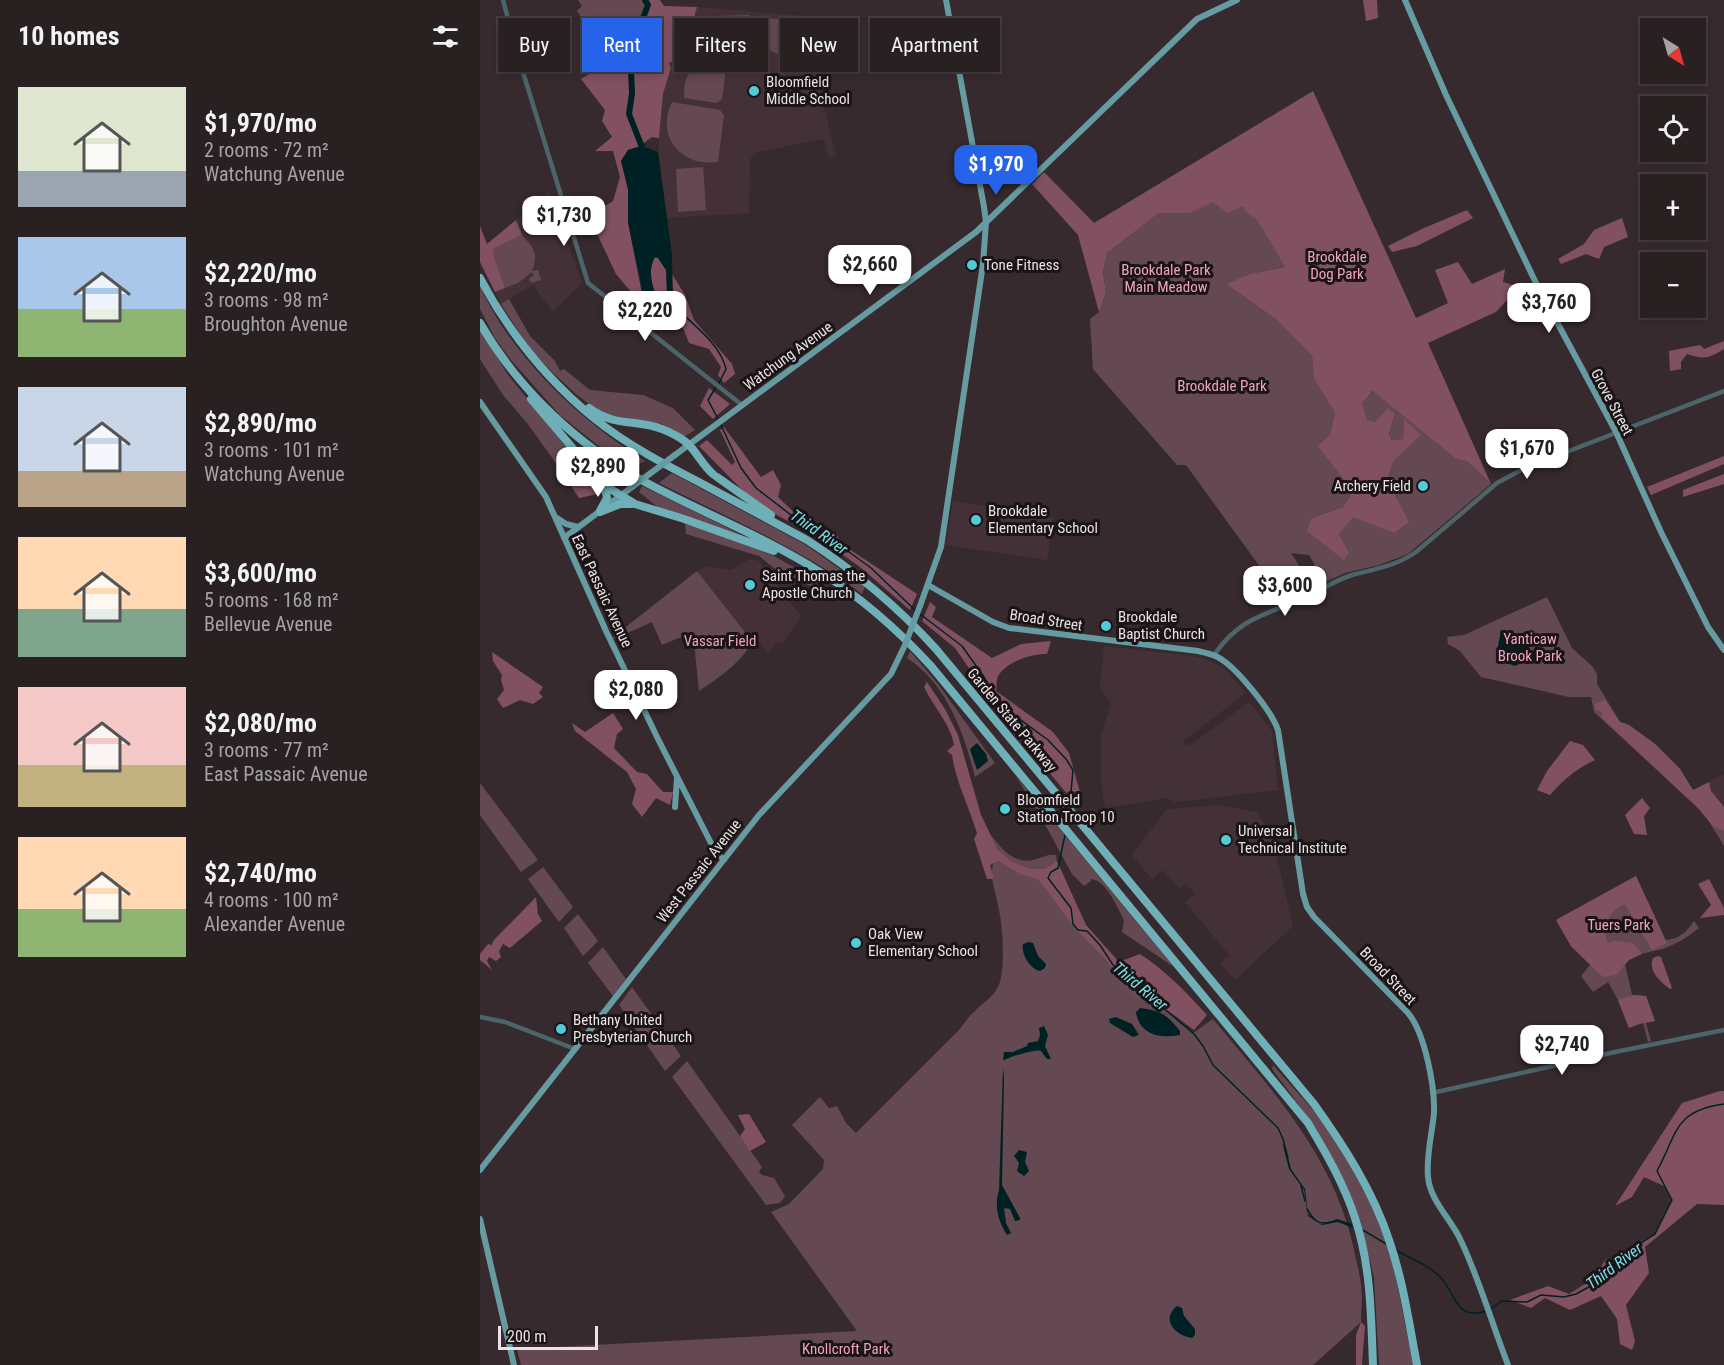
<!DOCTYPE html>
<meta charset="utf-8">
<style>
:root{--surface:#292022;--page:#352d2f;--text:#f1f3f6;--muted:#a5a3a5;--line:#453e40;--accent:#2563eb}
body{margin:0;font-family:"Roboto Condensed",sans-serif;background:var(--page);color:var(--text);height:100vh;display:flex;flex-direction:column;font-size:22px;white-space:nowrap}
*{box-sizing:border-box;margin:0}
p{font-size:20px;color:var(--muted)}
.icon{flex:none;width:33px;height:33px;fill:none;stroke:currentColor;stroke-width:2;stroke-linecap:round;stroke-linejoin:round}
.map{position:relative;flex:1;overflow:hidden}
.panel{display:flex;flex-direction:column;background:var(--surface);width:480px}
.panel>*{flex:none}
.top-card{position:absolute;left:18px;top:18px;width:570px;height:54px;display:flex;gap:12px}
.needle{width:39px;rotate:143deg}
.buttons{position:absolute;left:1160px;top:18px;display:grid;gap:12px}
.buttons a{display:grid;place-items:center;width:66px;height:66px;border-radius:0px;background:var(--surface);box-shadow:0 3px 9px #0003,0 0 0 2px var(--line);font-size:30px}
.scale{position:absolute;left:18px;bottom:15px;width:100px;box-sizing:border-box;padding-left:6px;border:3px solid #eae2e4;border-top:0;font-size:16px;line-height:21px;white-space:nowrap;color:#eae2e4;-webkit-text-stroke:4px #1a1416;paint-order:stroke}
.price{position:absolute;translate:-50% -51px;padding:0 14px;border-radius:12px;background:#fff;color:#222;font-size:20px;line-height:39px;filter:drop-shadow(0 2px 3px #0008)}
.price::after{content:'';position:absolute;left:50%;top:36px;width:18px;height:14px;margin-left:-9px;background:inherit;clip-path:polygon(0 0,100% 0,50% 100%)}
.price.selected{background:var(--accent);color:#fff}
ul{padding:0;list-style:none}
li{display:flex;align-items:center;gap:18px;height:150px;padding:0 18px}
li span{display:grid;place-items:center;flex:none;width:168px;height:120px;border-radius:0px;color:#555}
li>.icon{margin-inline-start:auto}
span .icon{width:72px;height:72px;fill:#fffc;stroke-width:1}
li b{font-size:26px}
h2{display:flex;justify-content:space-between;align-items:center;height:72px;padding:0 18px;font-size:26px}
.tag{padding:0 21px;border-radius:0px;background:var(--surface);box-shadow:0 3px 9px #0003,0 0 0 2px var(--line);font-size:21px;line-height:54px}
.tag.selected{background:var(--accent);color:#fff}
main{display:flex;flex:1;min-height:0}
.map>svg:first-child{display:block}
.built{fill:#443138}
.green{fill:#654952}
.forest{fill:#815162}
.water{fill:#002124;fill-rule:evenodd}
.lines{fill:none;stroke-linecap:round;stroke-linejoin:round}
.stream{stroke:#002124;stroke-width:1.5}
.river{stroke:#002124;stroke-width:6}
.minor{stroke:#4c6568;stroke-width:4.5}
.major{stroke:#659ba1;stroke-width:6}
.highway{stroke:#6fb0b8;stroke-width:8}
.major-bridge{stroke:#659ba1;stroke-width:6}
.poi-dot{fill:#52cbd8;stroke:#1a1416;stroke-width:2}
.labels{text-anchor:middle;dominant-baseline:central;stroke-width:6;stroke-linejoin:round;paint-order:stroke}
.poi-label{font-size:15px;fill:#eae2e4;stroke:#1a1416;text-anchor:start}
.park-label{font-size:15px;fill:#f1a4bf;stroke:#1a1416}
.street-label{font-size:15px;fill:#eae2e4;stroke:#1a1416}
.water-label{font-size:16px;font-style:italic;fill:#78e0eb;stroke:#1a1416}
</style>
<main>
<section class="panel">
<h2>10 homes<svg class="icon" aria-label="filters" viewBox="0 0 24 24"><path d="M4 7h16M4 17h16"/><circle cx="9" cy="7" r="2"/><circle cx="15" cy="17" r="2"/></svg></h2>
<ul>
<li><span style="background:linear-gradient(#dfe7d0 70%,#9aa5b1 0)"><svg class="icon" aria-label="home" viewBox="0 0 24 24"><path d="M3 11l9-7 9 7M6 9v11h12V9"/></svg></span><div><b>$1,970/mo</b><p>2 rooms · 72 m²</p><p>Watchung Avenue</p></div></li>
<li><span style="background:linear-gradient(#a9c7e8 60%,#8fb573 0)"><svg class="icon" aria-label="home" viewBox="0 0 24 24"><path d="M3 11l9-7 9 7M6 9v11h12V9"/></svg></span><div><b>$2,220/mo</b><p>3 rooms · 98 m²</p><p>Broughton Avenue</p></div></li>
<li><span style="background:linear-gradient(#c9d6e8 70%,#b9a48a 0)"><svg class="icon" aria-label="home" viewBox="0 0 24 24"><path d="M3 11l9-7 9 7M6 9v11h12V9"/></svg></span><div><b>$2,890/mo</b><p>3 rooms · 101 m²</p><p>Watchung Avenue</p></div></li>
<li><span style="background:linear-gradient(#ffd9b3 60%,#7fa58c 0)"><svg class="icon" aria-label="home" viewBox="0 0 24 24"><path d="M3 11l9-7 9 7M6 9v11h12V9"/></svg></span><div><b>$3,600/mo</b><p>5 rooms · 168 m²</p><p>Bellevue Avenue</p></div></li>
<li><span style="background:linear-gradient(#f6c9c9 65%,#c2b280 0)"><svg class="icon" aria-label="home" viewBox="0 0 24 24"><path d="M3 11l9-7 9 7M6 9v11h12V9"/></svg></span><div><b>$2,080/mo</b><p>3 rooms · 77 m²</p><p>East Passaic Avenue</p></div></li>
<li><span style="background:linear-gradient(#ffd9b3 60%,#8fb573 0)"><svg class="icon" aria-label="home" viewBox="0 0 24 24"><path d="M3 11l9-7 9 7M6 9v11h12V9"/></svg></span><div><b>$2,740/mo</b><p>4 rooms · 100 m²</p><p>Alexander Avenue</p></div></li>
</ul>
</section>
<div class="map">
<svg width="1244" height="1365" viewBox="0 0 1244 1365">
<rect width="100%" height="100%" fill="#372a2e"/>
<!-- built -->
<path class="built" d="M217,7L325,16L338,83L356,156L349,157L344,139L277,152L270,159L269,213L187,218L178,152L183,94L191,68L189,63L203,57Z
M69,192L102,283L73,312L53,285L21,304L0,262V250Z
M473,501L574,517L567,560L466,545Z
M270,559L279,561L320,615L321,618L302,643H297L288,652L278,641H272L217,571L227,566L251,570Z
M624,646L713,656L726,659L746,670L766,693L702,742L709,746L769,702L792,731L798,790L696,802L687,798L625,808L621,782V735L631,704L620,688Z
M1244,774V814L1221,787Z
M738,805L776,812L791,834L813,926L755,980L740,963L749,955L705,902L715,894L706,884L699,889L683,870L672,879L652,855L687,809Z"/>
<!-- green -->
<path class="green" d="M98,0H163L168,10L144,54L135,48L123,35L116,39L97,11L102,6Z
M269,15L274,18L277,51L260,52L247,44L243,67L213,62L220,16L235,19V16Z
M277,18L320,20L324,24L330,56C306,58 294,57 277,39Z
M220,66L246,69L242,99L237,103L204,98C205,81 204,74 220,66Z
M192,102L240,110L244,115L238,162C202,167 175,137 192,102Z
M223,167L226,210L198,212L196,169Z
M733,201L762,206L766,212L776,217L805,267L769,274L746,284L797,320L832,356L834,379L855,413L850,434L839,446L868,485L870,496L863,507L832,518L869,552L859,534L873,516L914,533L907,480L914,461L941,435L924,420L923,439L913,440L909,435L915,414L895,422L887,420L881,403L894,391L975,458L988,462L1011,484L928,554L899,565L865,573L845,582L829,555L811,553L827,578L815,587L820,596L805,601L706,465H697L613,369L610,319L619,312L626,292L623,272L627,253L679,213H710Z
M42,235C54,249 59,253 52,271L58,270L61,280L51,283L49,278L54,276L52,272L38,283L25,288L13,253L15,248Z
M0,287C8,302 16,318 26,332C63,385 110,426 165,461L153,467L125,451L80,415L31,360L15,338L0,309Z
M29,299L50,336L75,361L80,371L84,369L110,390L163,395L193,408L215,430L204,437L182,424L122,414L96,394L71,371L48,347L21,304Z
M0,330L28,375L91,453L73,459L47,423L23,395L0,359Z
M192,473L326,545L385,587L382,594C323,550 245,516 179,483Z
M162,486L262,535L180,509L159,492Z
M205,524L238,533L294,556L340,582L337,590L310,575L300,573L279,556L206,534Z
M217,571L272,641C263,662 238,678 219,691L213,632L182,645L172,622L134,639L133,637Z
M1067,597L1092,648L1112,666L1117,674V684L1140,722L1149,725L1175,744L1200,769L1213,790L1244,814V846L1228,820L1218,808L1114,712L1111,697H1089L1001,677L980,651L968,644L967,637L984,635Z
M430,651L458,684L515,763L495,777C484,733 467,684 427,658Z
M535,775L694,967L642,932L644,920C639,910 628,887 619,882C617,880 614,880 611,879V881L604,886L592,874L561,817Z
M0,783L58,860L41,872L0,815Z
M511,835C522,849 533,864 553,860C562,858 567,854 576,855L577,861L564,869H551L531,861L518,850Z
M520,860L558,872L667,994L713,1033L733,1019C793,1092 853,1154 874,1250C876,1261 880,1273 881,1285C883,1297 881,1310 881,1322L833,1365H41L37,1349L377,1331L291,1212L309,1204L343,1169L344,1160L312,1125L340,1097L349,1108L357,1106L366,1123L376,1133L479,1030C484,1024 488,1017 494,1012C501,1004 512,998 517,989C526,975 523,927 519,910C517,895 509,879 513,864Z
M63,867L93,907L79,922L48,879Z
M1156,876L1185,940C1199,940 1207,931 1214,921L1219,928C1210,935 1200,942 1190,946C1175,953 1156,951 1145,964L1152,995L1166,996L1175,1021L1166,1023L1171,1041L1168,1042L1163,1023L1149,1028L1138,1000L1128,982L1113,992L1101,976L1110,965L1091,946L1076,920Z
M98,914L118,941L103,956L84,928Z
M123,947L146,979L133,996L108,963Z
M152,987L201,1056L185,1071L139,1005Z
M207,1061L282,1167L279,1172L282,1175L294,1178L305,1196L300,1203L286,1205L192,1077Z
M793,1065L834,1111L860,1146L890,1199L913,1262L933,1365H899L894,1277L880,1220L863,1180L836,1128L792,1069Z"/>
<!-- forest -->
<path class="forest" d="M163,0H180L184,6L217,7L203,57L189,63L191,68L183,94L179,138L172,137L158,147L148,150L141,161L148,189V223L162,294L193,305L192,274L205,295L214,320L252,364L255,374L244,383L238,375L241,367L229,349L209,343L203,328L189,326L182,318L168,309L158,317L142,306L152,293L136,274L111,221V215L133,201L140,177L133,151H115L132,137L122,121L125,110L101,79L114,71L111,66L135,48L145,54L168,10Z
M883,0H897L898,18L886,21Z
M833,91L936,318L968,303L955,270L978,262L992,284L1025,269L1023,282L1043,288L1033,294L1016,312L948,343L1011,484L988,462L975,458L893,391L882,403L887,420L895,422L908,408L915,414L909,434L912,440L923,439L924,419L941,435L914,461L907,480L929,522L914,533L873,517L859,534L869,552L864,560L827,531L832,518L863,507L870,496L868,485L838,446L850,434L855,413L834,379L832,356L797,320L746,284L769,274L805,267L776,218L766,212L762,206L748,213L733,202L710,213H679L627,253L623,272L626,292L619,312L598,235L552,184L563,173H565L614,223Z
M987,210L993,218L937,246L912,252L908,246L944,228Z
M1142,218L1148,237L1124,247L1119,259L1106,254L1081,264L1078,259L1104,244L1114,230Z
M36,220L42,235L15,248L13,253L25,288L15,292L0,262V226L7,244Z
M175,257L178,258L186,270L187,292L182,297L176,295C171,284 168,268 175,257Z
M1244,341V349C1230,358 1223,360 1207,354L1201,362V369L1190,371L1189,351L1220,345L1224,349Z
M229,388L250,404L233,419L220,406Z
M244,427L281,477L293,470L301,485L298,497L323,521L349,528L369,549L437,594L430,610L380,567L339,538L275,503L219,446L227,440L252,465L255,462L240,430Z
M91,453L123,493L99,498L73,459Z
M1244,456V464L1171,495L1167,487Z
M1244,474V484L1203,497V490Z
M450,602L456,607L452,617L512,658L541,644L571,641L567,654C551,654 527,661 518,676C516,680 517,687 516,691L573,732L589,753L600,792L597,806L550,749L542,730L511,700L475,648L442,621Z
M12,652L63,687L59,693L63,697L53,704L40,700L23,708L17,699L24,690L21,680L22,675L13,661Z
M447,682L465,709L478,735L501,815L518,850L531,861L551,869H564L577,861L606,925L639,962L660,954C686,971 706,992 727,1015L714,1030L694,1015L672,1002L656,996L626,960L595,928L558,879L540,874L519,861L510,865L514,879H507L494,839L497,833C489,807 476,782 472,755L467,751L474,745C471,725 453,706 444,687Z
M1125,700L1140,722L1149,725L1175,744L1200,769L1213,790L1229,782L1231,791L1244,807V831L1233,826L1218,808L1122,718V712L1115,709V704Z
M133,713L143,729L137,734L134,748L157,772L167,774L183,792H193L190,805L176,798L162,817L152,804L156,789L147,772L95,731L92,723L105,732Z
M1090,741L1103,745L1115,760C1096,769 1084,779 1070,795L1057,790L1067,771Z
M1162,798L1170,808L1164,816L1167,835L1154,834L1145,815Z
M1156,876L1187,943L1172,950L1145,904C1129,911 1121,926 1128,943L1134,941L1153,943L1162,954L1149,960L1136,975L1123,977L1091,946L1076,920Z
M1229,879L1244,908V915L1220,918L1231,905L1218,884Z
M56,897L58,914L62,921L30,948L23,944L19,951L21,957L16,961L9,957L7,961L12,970L0,960V954L8,944L12,945L13,941Z
M1178,956L1181,957L1192,988L1190,989C1180,981 1168,972 1173,958Z
M1153,995L1166,996L1175,1021L1158,1024L1149,1028L1138,1000Z
M1240,1091H1244V1205L1217,1204L1165,1247L1169,1273L1146,1305L1155,1341L1152,1350L1140,1344L1137,1319L1121,1296L1090,1310L1065,1298L1051,1308L1030,1300L1068,1286L1089,1294L1113,1279L1126,1259L1141,1257L1161,1241L1175,1234L1192,1200L1184,1186L1164,1177L1152,1197L1135,1206L1202,1103Z
M269,1114L286,1142L270,1151L260,1136L265,1129L258,1115Z
M881,1322L885,1326L882,1365H876V1335Z"/>
<!-- water -->
<path class="water" d="M158,147L168,148L178,152L192,255L193,305C181,313 173,307 164,298L148,222V189L141,161L148,150ZM175,257L178,258L186,270L187,292L182,297L176,295C171,284 168,268 175,257Z
M1021,630C1034,632 1046,635 1049,649L1059,656V659L1051,658L1035,666L1024,662L1017,651Z
M497,743L506,754L508,761L497,770L490,749Z
M549,942L553,943L558,956L566,964L565,968L560,971C550,969 541,954 543,944Z
M660,1008C682,1011 686,1014 700,1031V1035C681,1039 659,1035 656,1012Z
M636,1017L652,1024L659,1035L653,1037L630,1023L629,1019Z
M564,1026L568,1035L565,1046L571,1059H567C564,1056 563,1053 561,1051C557,1048 526,1058 523,1061L524,1052H533L547,1046L548,1043L558,1041L560,1035L559,1028Z
M523,1068L524,1078L522,1185L540,1218V1220L535,1221L530,1209L524,1208L526,1223L531,1233L527,1235C518,1221 514,1206 519,1190Z
M802,1142L806,1150L811,1169L825,1189L828,1214L841,1224L847,1223L857,1219L872,1224L873,1228L858,1222L842,1225L828,1216L824,1190L809,1169Z
M539,1150L547,1152L545,1162L549,1171L544,1176L537,1171L539,1163L534,1156Z
M697,1306L702,1308L704,1316L715,1329V1335L712,1338C696,1336 680,1320 697,1306Z"/>
<g class="lines">
<!-- stream -->
<path class="stream" d="M193,305C212,324 240,343 246,369L239,383
M236,387L228,400L238,419
M240,423L261,468L276,488L320,522L346,535L391,568L436,611
M440,614L482,646L504,677L519,704L568,740L586,759L593,770L590,803
M587,827L589,814
M585,835L578,868L571,872L568,878L591,908L593,924L598,930L607,931L620,945L633,965L655,980L667,994L714,1034L723,1046L733,1065L798,1128L803,1139L808,1158
M821,1186L825,1201
M827,1209C833,1219 838,1226 851,1222
M881,1229L908,1245
M914,1249C929,1258 951,1266 962,1279C976,1295 976,1321 1006,1311
M1011,1309L1021,1301L1047,1302L1061,1295L1084,1297L1096,1294L1118,1282L1151,1249L1175,1234L1192,1200L1177,1171C1198,1132 1194,1111 1244,1104"/>
<!-- river -->
<path class="river" d="M162,147L149,114L152,93L151,70C156,63 177,51 170,41C168,37 161,34 158,31L168,5L165,0"/>
<!-- minor -->
<path class="minor" d="M23,0L38,56L108,283L262,405
M734,655C761,616 787,615 826,597C842,590 855,580 872,575C895,569 916,566 936,552L1017,483L1045,468L1244,391
M0,1017L25,1022L95,1049
M952,1093L1135,1052L1244,1030"/>
<!-- major -->
<path class="major" d="M925,0L966,95L1056,283L1136,432L1181,532L1228,627L1244,650
M0,402L66,497L126,631L178,739L235,851L244,860
M195,455L496,232L717,19L757,0
M77,518L86,524L98,527
M84,538L152,487
M448,585L513,622L529,628L718,651C726,653 734,654 741,659C758,670 791,710 798,730L823,894L827,907L834,917L928,1013C945,1033 955,1087 954,1113C952,1134 946,1156 948,1177C950,1201 972,1220 981,1241C1000,1281 1012,1324 1028,1365
M440,606L461,547L503,264L506,222L504,207L466,0
M195,807L197,778
M0,1170L279,815L411,674L425,645
M0,1219L34,1365"/>
<!-- highway -->
<path class="highway" d="M0,278C29,333 67,380 115,419C146,444 182,463 217,481C254,501 290,520 327,540C375,571 417,606 456,649L834,1104C864,1146 893,1191 909,1240C923,1280 929,1323 937,1365
M0,323C38,389 98,446 165,482C223,513 285,537 340,572C382,598 418,630 451,666L828,1123C846,1153 864,1184 875,1218C891,1266 891,1316 893,1365
M51,399L124,485L155,504L201,518
M109,408C134,427 156,419 182,429C190,432 204,439 210,446C219,456 224,467 234,475
M237,477L291,515
M120,511L127,498L124,485
M120,512L140,504H152
M204,519L294,551"/>
<!-- major-bridge -->
<path class="major-bridge" d="M152,487L195,455
M425,645L440,606"/>
</g>
<!-- markers -->
<g class="poi-dot">
<circle cx="274" cy="91" r="6"/>
<circle cx="492" cy="265" r="6"/>
<circle cx="943" cy="486" r="6"/>
<circle cx="496" cy="520" r="6"/>
<circle cx="270" cy="585" r="6"/>
<circle cx="626" cy="626" r="6"/>
<circle cx="525" cy="809" r="6"/>
<circle cx="746" cy="840" r="6"/>
<circle cx="376" cy="943" r="6"/>
<circle cx="81" cy="1029" r="6"/>
</g>
<g class="labels">
<!-- poi labels -->
<g class="poi-label">
<text x="286" y="82">Bloomfield<tspan x="286" dy="17">Middle School</tspan></text>
<text x="504" y="265">Tone Fitness</text>
<text x="931" y="486" text-anchor="end">Archery Field</text>
<text x="508" y="511">Brookdale<tspan x="508" dy="17">Elementary School</tspan></text>
<text x="282" y="576">Saint Thomas the<tspan x="282" dy="17">Apostle Church</tspan></text>
<text x="638" y="617">Brookdale<tspan x="638" dy="17">Baptist Church</tspan></text>
<text x="537" y="800">Bloomfield<tspan x="537" dy="17">Station Troop 10</tspan></text>
<text x="758" y="831">Universal<tspan x="758" dy="17">Technical Institute</tspan></text>
<text x="388" y="934">Oak View<tspan x="388" dy="17">Elementary School</tspan></text>
<text x="93" y="1020">Bethany United<tspan x="93" dy="17">Presbyterian Church</tspan></text>
</g>
<!-- park labels -->
<g class="park-label">
<text x="857" y="257">Brookdale<tspan x="857" dy="17">Dog Park</tspan></text>
<text x="686" y="270">Brookdale Park<tspan x="686" dy="17">Main Meadow</tspan></text>
<text x="742" y="386">Brookdale Park</text>
<text x="1050" y="639">Yanticaw<tspan x="1050" dy="17">Brook Park</tspan></text>
<text x="240" y="641">Vassar Field</text>
<text x="1139" y="925">Tuers Park</text>
<text x="366" y="1349">Knollcroft Park</text>
</g>
<!-- street labels -->
<g class="street-label">
<text transform="translate(308 356) rotate(-36)">Watchung Avenue</text>
<text transform="translate(1132 402) rotate(62)">Grove Street</text>
<text transform="translate(122 591) rotate(65)">East Passaic Avenue</text>
<text transform="translate(566 620) rotate(9)">Broad Street</text>
<text transform="translate(532 720) rotate(50)">Garden State Parkway</text>
<text transform="translate(219 871) rotate(-52)">West Passaic Avenue</text>
<text transform="translate(908 976) rotate(46)">Broad Street</text>
</g>
<!-- water labels -->
<g class="water-label">
<text transform="translate(339 532) rotate(35)">Third River</text>
<text transform="translate(660 986) rotate(40)">Third River</text>
<text transform="translate(1134 1266) rotate(-37)">Third River</text>
</g>
</g>
</svg>
<div class="buttons">
<a><svg class="needle" viewBox="-14 -14 28 28"><path d="M0-13l5 13h-10z" fill="#e53935"/><path d="M0 13l5-13h-10z" fill="#a5a3a5"/></svg></a>
<a><svg class="icon" aria-label="locate" viewBox="0 0 24 24"><circle cx="12" cy="12" r="6"/><path d="M12 2v4M12 18v4M2 12h4M18 12h4"/></svg></a>
<a>+</a>
<a>−</a>
</div>
<div class="scale">200 m</div>
<b class="price selected" style="left:516px;top:196px">$1,970</b>
<b class="price" style="left:84px;top:247px">$1,730</b>
<b class="price" style="left:390px;top:296px">$2,660</b>
<b class="price" style="left:1069px;top:334px">$3,760</b>
<b class="price" style="left:165px;top:342px">$2,220</b>
<b class="price" style="left:1047px;top:480px">$1,670</b>
<b class="price" style="left:118px;top:498px">$2,890</b>
<b class="price" style="left:805px;top:617px">$3,600</b>
<b class="price" style="left:156px;top:721px">$2,080</b>
<b class="price" style="left:1082px;top:1076px">$2,740</b>
<div class="top-card">
<a class="tag">Buy</a>
<a class="tag selected">Rent</a>
<a class="tag">Filters</a>
<a class="tag">New</a>
<a class="tag">Apartment</a>
</div>
</div>
</main>
